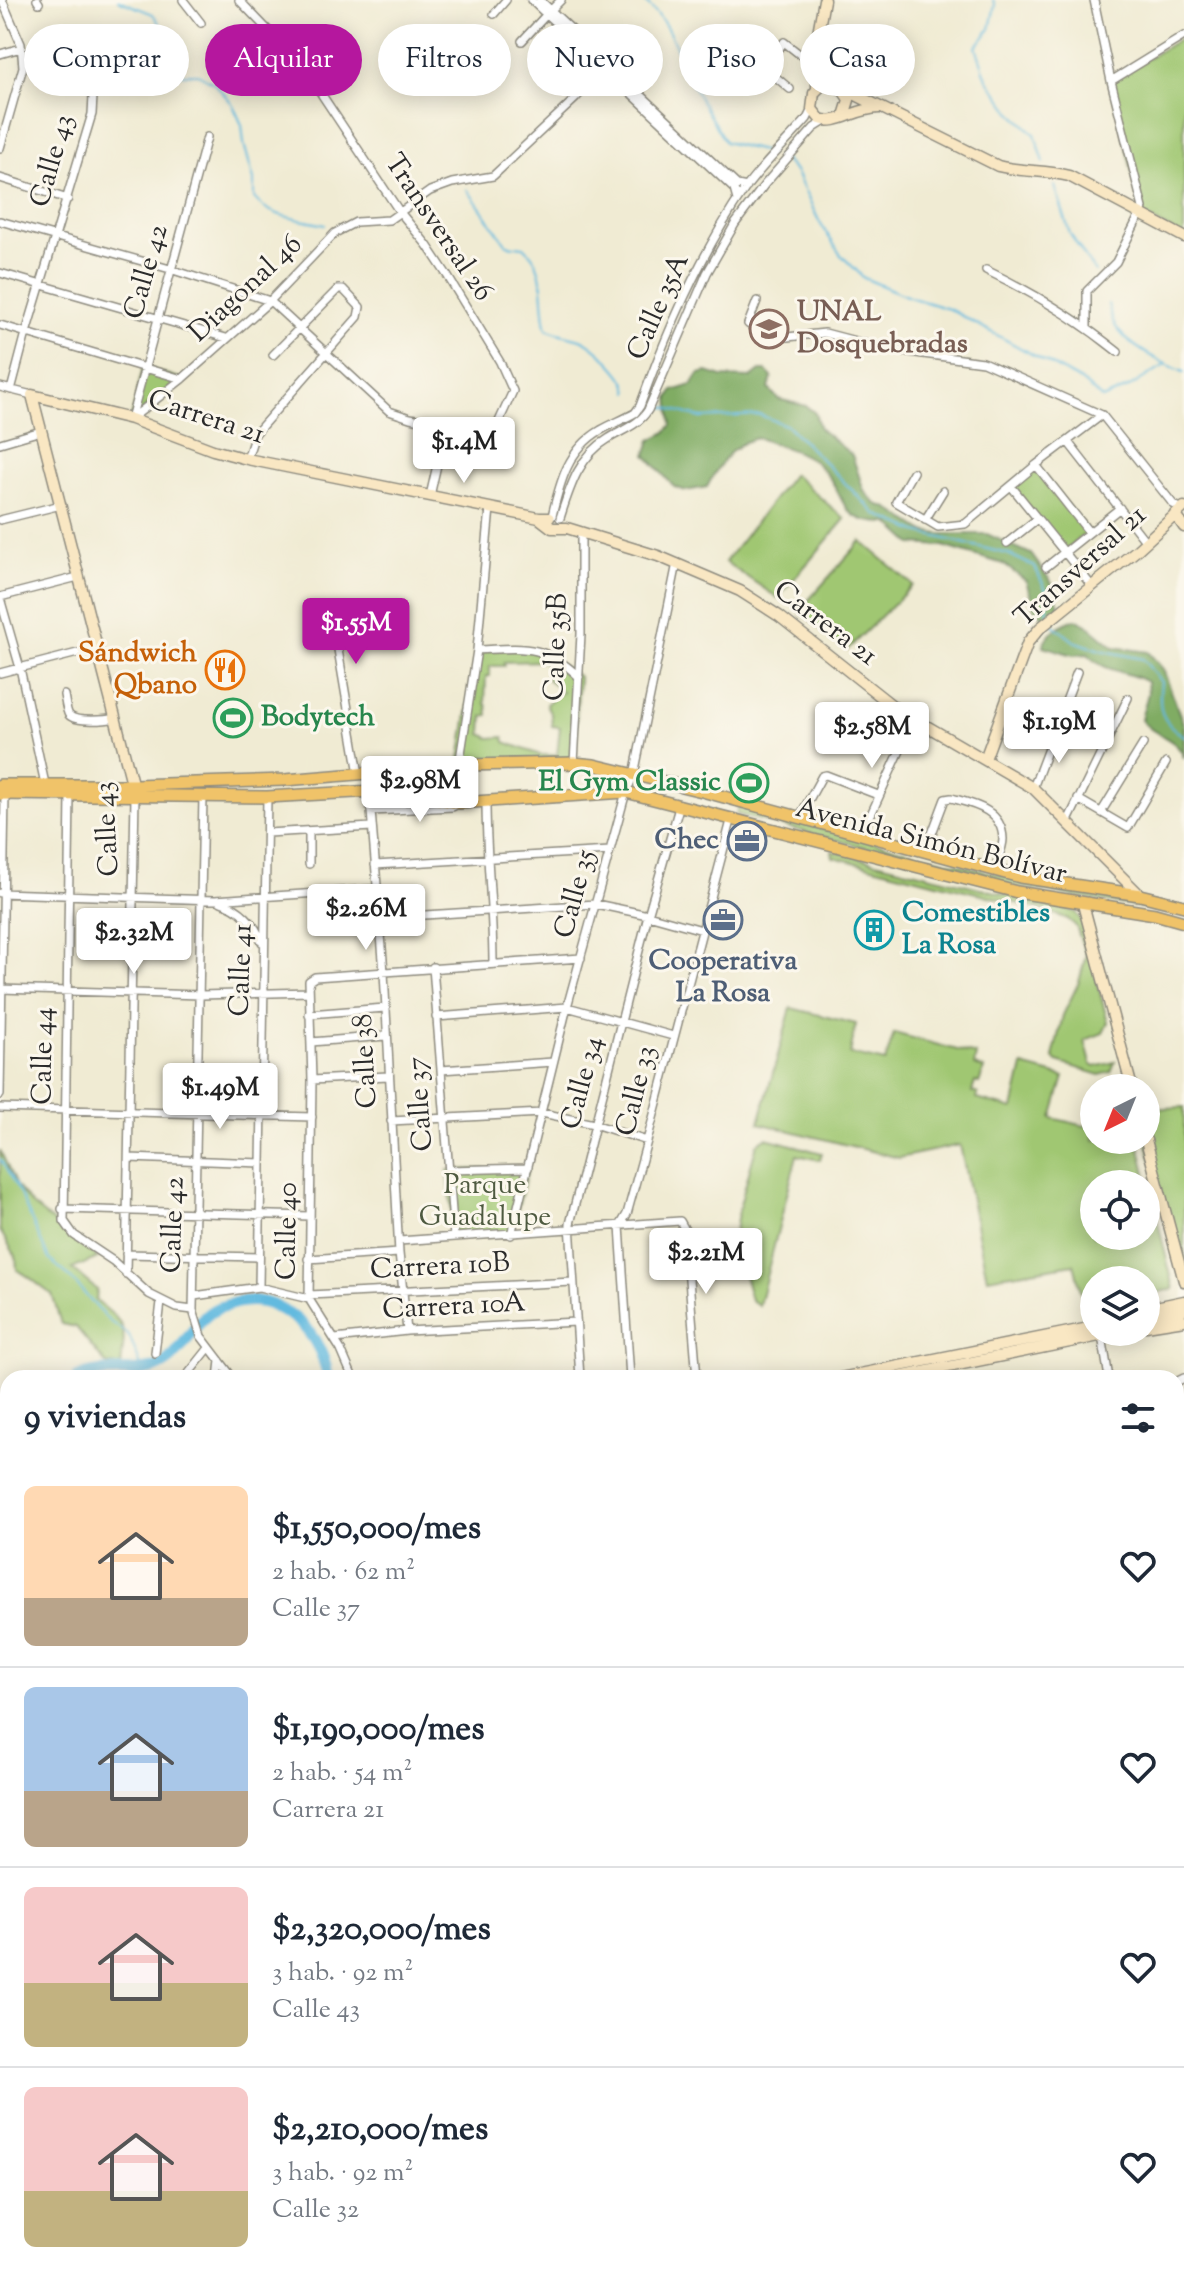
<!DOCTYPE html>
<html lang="es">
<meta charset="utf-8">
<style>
:root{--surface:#fff;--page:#f2f2f3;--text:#1f2937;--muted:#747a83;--line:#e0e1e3;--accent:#b5179e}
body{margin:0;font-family:"Sorts Mill Goudy",serif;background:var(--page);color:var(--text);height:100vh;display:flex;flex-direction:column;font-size:30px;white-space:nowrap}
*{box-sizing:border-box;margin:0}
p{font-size:26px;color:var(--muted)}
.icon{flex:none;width:44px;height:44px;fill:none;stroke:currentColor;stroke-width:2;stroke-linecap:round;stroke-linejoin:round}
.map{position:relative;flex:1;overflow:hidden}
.side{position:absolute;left:0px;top:1370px;width:1184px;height:914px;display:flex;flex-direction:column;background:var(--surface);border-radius:24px 24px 0 0;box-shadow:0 4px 20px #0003}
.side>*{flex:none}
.hud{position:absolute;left:24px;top:24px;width:1136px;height:72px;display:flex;gap:16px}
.needle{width:52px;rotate:223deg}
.buttons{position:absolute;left:1080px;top:1074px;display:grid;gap:16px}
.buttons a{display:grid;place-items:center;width:80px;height:80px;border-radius:50%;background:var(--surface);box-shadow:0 4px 20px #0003;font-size:40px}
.price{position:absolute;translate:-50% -68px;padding:0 18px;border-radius:8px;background:#fff;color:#222;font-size:26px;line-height:52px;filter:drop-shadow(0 2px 4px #0008)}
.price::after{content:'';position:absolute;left:50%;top:48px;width:24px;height:18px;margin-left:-12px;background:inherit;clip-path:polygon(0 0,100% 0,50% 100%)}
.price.selected{background:var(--accent);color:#fff}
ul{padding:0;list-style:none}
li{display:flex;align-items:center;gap:24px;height:200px;padding:0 24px}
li+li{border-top:2px solid var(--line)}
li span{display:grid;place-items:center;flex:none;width:224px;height:160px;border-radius:12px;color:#555}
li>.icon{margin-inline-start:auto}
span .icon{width:96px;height:96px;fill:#fffc;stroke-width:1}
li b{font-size:34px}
h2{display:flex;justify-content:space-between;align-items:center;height:96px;padding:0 24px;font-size:34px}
.pill{padding:0 28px;border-radius:36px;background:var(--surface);box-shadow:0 4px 20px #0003;font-size:28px;line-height:72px}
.pill.selected{background:var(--accent);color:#fff}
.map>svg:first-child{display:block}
.green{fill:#a0c772;stroke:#66794e;stroke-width:2;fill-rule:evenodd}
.forest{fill:#80ac64;stroke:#566c48;stroke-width:2}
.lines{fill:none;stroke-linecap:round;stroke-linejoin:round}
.stream{stroke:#62badf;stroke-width:2}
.river{stroke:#62badf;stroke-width:12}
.street-casing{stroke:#8e8b7f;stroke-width:10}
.secondary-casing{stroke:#8e8b7f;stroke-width:13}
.primary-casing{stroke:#8e8b7f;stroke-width:14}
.highway-casing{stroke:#8e8b7f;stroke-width:17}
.street{stroke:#fff;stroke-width:7}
.secondary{stroke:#f9e7c3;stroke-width:10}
.primary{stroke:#f0c369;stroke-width:11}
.highway{stroke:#f0c369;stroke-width:14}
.labels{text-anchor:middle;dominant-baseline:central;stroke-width:6;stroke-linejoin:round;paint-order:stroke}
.street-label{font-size:28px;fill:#2b2b2b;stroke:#fbf7ec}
.education-label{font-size:28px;font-weight:bold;fill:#785e54;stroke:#fbf7ec;text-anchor:start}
.food-label{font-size:28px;font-weight:bold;fill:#c56008;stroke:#fbf7ec;text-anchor:end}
.leisure-label{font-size:28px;font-weight:bold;fill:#27864d;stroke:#fbf7ec;text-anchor:start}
.service-label{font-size:28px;font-weight:bold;fill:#4e5e75;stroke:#fbf7ec;text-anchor:end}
.culture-label{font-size:28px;font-weight:bold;fill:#0d838f;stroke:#fbf7ec;text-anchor:start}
.park-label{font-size:28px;fill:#4e5a40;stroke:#fbf7ec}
</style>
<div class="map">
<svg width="1184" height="2283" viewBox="0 0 1184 2283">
<rect width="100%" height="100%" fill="#fbf7ec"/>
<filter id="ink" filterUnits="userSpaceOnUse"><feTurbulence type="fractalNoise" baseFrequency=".0125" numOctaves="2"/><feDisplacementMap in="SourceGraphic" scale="16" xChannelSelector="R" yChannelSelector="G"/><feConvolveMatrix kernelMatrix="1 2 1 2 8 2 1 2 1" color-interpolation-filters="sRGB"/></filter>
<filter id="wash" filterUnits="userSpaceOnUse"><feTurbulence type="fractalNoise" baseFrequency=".006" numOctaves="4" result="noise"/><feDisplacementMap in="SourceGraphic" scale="32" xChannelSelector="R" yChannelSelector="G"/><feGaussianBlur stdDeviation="1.8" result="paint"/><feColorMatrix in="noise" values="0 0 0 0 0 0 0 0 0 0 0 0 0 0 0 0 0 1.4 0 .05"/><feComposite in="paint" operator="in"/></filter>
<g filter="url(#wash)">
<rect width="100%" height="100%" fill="#f0ebd3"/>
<!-- green -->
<path class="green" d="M1184,36V237L1142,215L1111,81Z
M143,367L182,379L131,419Z
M1036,465L1088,531L1064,552L1011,486Z
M793,474L845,519L778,598L725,562Z
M861,541L913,585L847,650L799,611Z
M477,650H540L579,677L574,763L459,766ZM546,661V677L562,692L546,704L551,714L552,726L560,727L557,755H540L505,742L504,737L490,738L482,734L483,716L488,715L487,705L485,704L486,676H490V666H504V662Z
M738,807L1019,880L1157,903L1155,910L1018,887L736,814Z
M832,851L1076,912L1081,920L1108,1023L1103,1033L1085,1040L1091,1064L1095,1067L1115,1062L1111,1072L1100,1075L1057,1062L1053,1057L1063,1015L1079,982L1086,955L1076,926L1068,919L1044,910L833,857Z
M791,1008L856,1024L850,1054L885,1062L894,1033L976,1055L974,1066L984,1069L979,1083L975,1082L972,1092L978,1094L977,1099L1013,1109L1023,1066L1064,1077L1052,1118L1094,1128V1140H1138L1174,1289L1146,1295V1280H1094V1305L1085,1307L1074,1264L987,1278L960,1145L899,1158L759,1123ZM1094,1184H1146V1236H1094Z
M1184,1107V1281L1146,1140V1109Z
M766,1138L822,1153L820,1160L797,1155L759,1305L751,1300L734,1239L738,1212L757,1144Z
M0,1150L16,1186L32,1205L98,1258L72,1269L97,1290L96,1301C129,1326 125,1327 121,1367L106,1364L76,1327L61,1324L52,1294C39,1287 31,1276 17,1270L16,1256L0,1231Z
M528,1168L511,1235L454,1237L448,1170Z
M1176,2149L1184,2152V2283H1130L1128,2276H1176Z"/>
<!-- forest -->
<path class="forest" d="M760,371H766L772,377L769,389L778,399L806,406L815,413L820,429L852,455L864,491L876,504L888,508L923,531L939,534H987L1031,554L1052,583L1059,605L1054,612L1043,617L1034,607L1026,581L1003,564L943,546L912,544L889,523C833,524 850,493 817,464C803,451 777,446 759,438C734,440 717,467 707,487L686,491L674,487L646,455L651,440L665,433L672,425L669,398L673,391L692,385L699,374L707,372L722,377L751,378Z
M1076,619L1089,626L1114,647L1148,652L1163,669L1184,726V758C1178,737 1153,737 1141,719L1148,693L1147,682C1130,671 1103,673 1088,654L1073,655L1043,646C1046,632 1063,623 1076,619Z
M680,2276H788L783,2283H680Z"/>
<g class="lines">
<!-- stream -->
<path class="stream" d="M118,0L153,14L161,26V46L167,63L178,74H198L214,83L232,103L242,125L244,144L254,180V198C270,218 301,219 325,225
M641,0C670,17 678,57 693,86C703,105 714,123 725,142L770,153
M993,0L995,5L990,29L976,47L987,79L1013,114L1035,134L1044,162
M776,156L784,160L796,173L820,223L840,254L864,278L909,297L949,309L1081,381L1102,399L1128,388L1165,365
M1055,186L1070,234L1095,272
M467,189L507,245L524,247C549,269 539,301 547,329C557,334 567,335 577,338C593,342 627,376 629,392
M1108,304C1110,310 1111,318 1114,323C1123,344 1164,364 1184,372
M658,405L701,418L760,415L788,426L876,514L917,532L1008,554L1035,567L1046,590L1048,614
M1052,624L1074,641L1100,650L1143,659L1161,682C1158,708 1160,722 1184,736
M0,1159L18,1190L49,1259L68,1275L109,1321L129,1335L142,1369
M0,1990L8,1980
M0,2242L8,2262
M369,2276L374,2283
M10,2283V2276"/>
<!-- river -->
<path class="river" d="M78,1378C104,1366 134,1376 157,1367C184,1357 191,1320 218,1308C223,1306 230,1305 235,1303C255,1298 270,1302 287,1313C310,1326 324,1352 328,1378
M0,1419L8,1417
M1176,2023L1184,2032"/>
</g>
</g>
<g filter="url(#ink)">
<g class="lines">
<!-- street casing -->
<g class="street-casing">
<path id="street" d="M37,0L39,3
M183,0L201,23
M531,0L734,189L737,200
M540,0L737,185L747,187
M551,10L561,0
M494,14L506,0
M522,41L546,15
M0,54L21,48
M550,67L575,41
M765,68L790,89
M1111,81L1184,36
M750,88L784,42L812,64
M0,148L23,67L21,44L2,0
M0,178L68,199
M0,221L170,269L270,301L389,411L410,418L490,433L495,430L513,391L500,362L447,275L427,245L399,211L320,92V84L239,0
M986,270C1034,293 1077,319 1118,352
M0,273L226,338
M757,301L748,324L766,335L778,338L825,333L886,349L983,362L1102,415L1173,504L1182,509
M0,325L182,379
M1087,328V291L1116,262L1143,208L1111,81L1094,0
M0,387L32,395
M11,390L26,333L92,114L93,96L111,37
M131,419L182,379L270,301L335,233L356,222L389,220L430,191L452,183L493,176L576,98L608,63
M131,419L207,137
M1068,442L1146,542
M0,443L41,431
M247,459L255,434L358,317L360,307L343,289H338L273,355
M1036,465L1088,531
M913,472L896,502L938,527L965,524L1036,465L1102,415
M1011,486L1091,585
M430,496L446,425
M552,516C560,482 568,449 601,430C612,424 624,419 635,413L640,406C667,331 700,254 745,189C763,164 787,142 807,119L812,109
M560,518C570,487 579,456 608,439C622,430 639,425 648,410L707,273L735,224L765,184L814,128L825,121
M0,520L61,505
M925,520L943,491
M1007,543L1037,519
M1046,567L1120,508
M0,597L78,577
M0,598L20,668L45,784
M332,614L359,774
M477,650C522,648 544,643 579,677
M0,673L97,648
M64,695C65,699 66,711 69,715C76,723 107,720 116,718
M1002,709L1056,731
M574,763L581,634V533
M459,766L477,650L490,508
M1033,788L1077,672
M367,790L371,811L384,972L399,1253L407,1331
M70,795L64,1221L74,1235L113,1261L149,1294L177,1308L193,1310
M203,796L193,1310L201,1336L233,1378
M1078,799L1128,828L1166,763
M486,802C486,856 493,910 493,964
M371,811L452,807L456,805
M1102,811L1143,744
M799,818L822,776L826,775L878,795
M1067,823L1128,698
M309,832V864
M267,833L372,827
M862,834L914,720
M925,852L945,799L951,798C973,804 1002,809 1003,839C1003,848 997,861 995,870
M375,865L610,851
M0,893L215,900L376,889
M221,902C240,908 255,923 262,942
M378,918L596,904L648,915L702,930
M433,967L454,1237
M0,989L201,995L309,992
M309,1014L385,1008
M436,1017L567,1007L673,1036
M311,1042L386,1036
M441,1070L553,1062
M312,1080L388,1076
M0,1095L5,794
M0,1108L312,1117
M391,1121L542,1113L594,1124L647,1141
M129,1158L261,1163
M448,1170L528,1168
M62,1209L310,1216
M511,1235L567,1007L626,792L634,775L677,563
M399,1241L680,1221L685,1230L697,1378
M126,1254L259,1257
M308,1259L399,1253
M126,1274L135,796
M259,1287L267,797
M309,1295L573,1282
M194,1296L259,1287L309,1299
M1102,1336L1109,1378
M335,1339L407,1331L576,1322
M155,1353L161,1302
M185,1378L209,1348
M218,1378L220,1361
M353,1378L341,1350L309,1299L312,1080L309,981L315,977L581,958
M580,1378L570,1224L648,915L680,804
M630,1378L620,1226L627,1214L647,1141L732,817
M1176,1382L1184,1378
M1176,1447L1184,1433
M2,1476L1,1446L8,1443
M1176,1505L1184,1510
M1176,1526L1184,1513
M1176,1601L1184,1587
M0,1637L8,1629
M1176,1684L1184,1670
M1176,1688L1184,1693
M1176,1838L1184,1823
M1176,1874L1184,1878
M0,1923L8,1917
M100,2283L102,2276
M289,2283L292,2276"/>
</g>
<!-- secondary casing -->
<g class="secondary-casing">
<path id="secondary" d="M818,33C825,48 820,61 827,73C833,84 844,88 849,100L844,116
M839,86L822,85L814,93L812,109L820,119C837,126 856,108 879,108
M817,89V75L811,56L812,43L818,33L824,0
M844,89L998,166C1022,172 1046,170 1069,176L1184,237
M1175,514L1184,527
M539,518L552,528H567L658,556L740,591L779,616L894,707L1033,788L1140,895
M985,759L1028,642L1040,628L1137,550L1184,507
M134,791L32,395L131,419L213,450L247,459L539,518H549
M1083,904L1132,1088
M1146,1140L1184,1281
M1146,1309L1184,1301
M1146,1317L1184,1310
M1146,1326L1184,1320
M840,1378L1094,1327
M894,1378L1119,1332
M0,1534L8,1533
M0,1546L8,1545"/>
</g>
<!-- primary casing -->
<g class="primary-casing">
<path id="primary" d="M0,785H134L285,780L465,765L574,763L594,765L702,791L1020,877L1140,895L1184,906
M0,794L267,797L392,790L459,803L626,792L1017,892L1155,914L1184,922"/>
</g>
<!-- highway casing -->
<g class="highway-casing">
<path id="highway" d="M0,1884L8,1886
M1176,2138L1184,2143"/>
</g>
<!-- street -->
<use href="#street" class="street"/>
<!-- secondary -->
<use href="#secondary" class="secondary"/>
<!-- primary -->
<use href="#primary" class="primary"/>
<!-- highway -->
<use href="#highway" class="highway"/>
</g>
</g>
<!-- icons -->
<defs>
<g id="university-ring" transform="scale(2)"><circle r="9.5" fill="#fbf7ec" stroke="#8d6e63" stroke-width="1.5"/><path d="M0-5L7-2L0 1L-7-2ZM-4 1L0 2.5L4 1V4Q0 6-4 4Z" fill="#8d6e63"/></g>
<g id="restaurant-ring" transform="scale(2)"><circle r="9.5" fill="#fbf7ec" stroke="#e8710a" stroke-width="1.5"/><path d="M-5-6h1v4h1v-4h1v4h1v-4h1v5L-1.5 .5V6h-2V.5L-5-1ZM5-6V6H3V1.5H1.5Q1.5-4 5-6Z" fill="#e8710a"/></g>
<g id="stadium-ring" transform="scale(2)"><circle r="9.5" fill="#fbf7ec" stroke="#2e9e5b" stroke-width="1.5"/><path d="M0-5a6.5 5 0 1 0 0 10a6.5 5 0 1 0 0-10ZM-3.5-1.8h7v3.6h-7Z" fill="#2e9e5b"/></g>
<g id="office-ring" transform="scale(2)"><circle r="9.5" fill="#fbf7ec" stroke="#5c6f8a" stroke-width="1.5"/><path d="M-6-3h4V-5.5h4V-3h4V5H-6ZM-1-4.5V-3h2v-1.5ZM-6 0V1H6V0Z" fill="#5c6f8a"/></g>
<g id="building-ring" transform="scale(2)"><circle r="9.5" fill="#fbf7ec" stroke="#0f9aa8" stroke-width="1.5"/><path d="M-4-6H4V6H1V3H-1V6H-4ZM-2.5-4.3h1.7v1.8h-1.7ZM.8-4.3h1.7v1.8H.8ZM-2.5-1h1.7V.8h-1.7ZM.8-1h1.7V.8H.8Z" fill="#0f9aa8"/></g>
</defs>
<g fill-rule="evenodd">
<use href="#university-ring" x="769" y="329"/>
<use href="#restaurant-ring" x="225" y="670"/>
<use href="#stadium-ring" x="233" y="718"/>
<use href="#stadium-ring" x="749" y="783"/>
<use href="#office-ring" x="747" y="841"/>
<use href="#office-ring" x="723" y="920"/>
<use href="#building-ring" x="874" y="930"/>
</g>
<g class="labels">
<!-- street labels -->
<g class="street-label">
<text transform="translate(53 161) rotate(-74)">Calle 43</text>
<text transform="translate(438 228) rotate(56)">Transversal 26</text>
<text transform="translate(147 272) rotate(-74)">Calle 42</text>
<text transform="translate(246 289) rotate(-43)">Diagonal 46</text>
<text transform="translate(659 307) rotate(-66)">Calle 35A</text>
<text transform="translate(206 418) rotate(18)">Carrera 21</text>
<text transform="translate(1081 567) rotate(-42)">Transversal 21</text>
<text transform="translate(825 624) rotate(37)">Carrera 21</text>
<text transform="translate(557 647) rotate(-88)">Calle 35B</text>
<text transform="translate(108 829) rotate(-93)">Calle 43</text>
<text transform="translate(931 842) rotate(14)">Avenida Simón Bolívar</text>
<text transform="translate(576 894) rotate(-75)">Calle 35</text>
<text transform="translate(242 970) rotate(-88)">Calle 41</text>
<text transform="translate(44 1056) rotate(-89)">Calle 44</text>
<text transform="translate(366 1061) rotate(-93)">Calle 38</text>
<text transform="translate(583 1083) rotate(-75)">Calle 34</text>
<text transform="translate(637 1091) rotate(-76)">Calle 33</text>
<text transform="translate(421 1104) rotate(-94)">Calle 37</text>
<text transform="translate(174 1225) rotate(-88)">Calle 42</text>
<text transform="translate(288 1231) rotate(-89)">Calle 40</text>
<text transform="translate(440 1267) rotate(-3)">Carrera 10B</text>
<text transform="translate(454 1307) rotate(-3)">Carrera 10A</text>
</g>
<!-- education labels -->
<g class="education-label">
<text x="797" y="313">UNAL<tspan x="797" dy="32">Dosquebradas</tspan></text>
</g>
<!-- food labels -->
<g class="food-label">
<text x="197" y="654">Sándwich<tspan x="197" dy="32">Qbano</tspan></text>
</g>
<!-- leisure labels -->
<g class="leisure-label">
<text x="261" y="718">Bodytech</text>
<text x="721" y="783" text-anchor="end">El Gym Classic</text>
</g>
<!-- service labels -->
<g class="service-label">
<text x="719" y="841">Chec</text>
<text x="723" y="962" text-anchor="middle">Cooperativa<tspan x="723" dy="32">La Rosa</tspan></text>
</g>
<!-- culture labels -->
<g class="culture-label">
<text x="902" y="914">Comestibles<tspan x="902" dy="32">La Rosa</tspan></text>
</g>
<!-- park labels -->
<g class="park-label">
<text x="485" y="1186">Parque<tspan x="485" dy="32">Guadalupe</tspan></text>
</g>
</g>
</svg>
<div class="buttons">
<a><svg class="needle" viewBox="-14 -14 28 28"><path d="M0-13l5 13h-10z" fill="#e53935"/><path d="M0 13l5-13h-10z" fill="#747a83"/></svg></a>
<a><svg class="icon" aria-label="locate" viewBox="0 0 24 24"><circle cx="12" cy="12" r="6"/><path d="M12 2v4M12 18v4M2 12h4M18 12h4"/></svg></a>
<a><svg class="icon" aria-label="layers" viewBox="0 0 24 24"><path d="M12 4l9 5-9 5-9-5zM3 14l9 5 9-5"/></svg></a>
</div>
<b class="price" style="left:464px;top:485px">$1.4M</b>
<b class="price selected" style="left:356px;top:666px">$1.55M</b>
<b class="price" style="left:1059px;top:765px">$1.19M</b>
<b class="price" style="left:872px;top:770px">$2.58M</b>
<b class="price" style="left:420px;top:824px">$2.98M</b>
<b class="price" style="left:366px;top:952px">$2.26M</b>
<b class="price" style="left:134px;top:976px">$2.32M</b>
<b class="price" style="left:220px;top:1131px">$1.49M</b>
<b class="price" style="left:706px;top:1296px">$2.21M</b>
<div class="hud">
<a class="pill">Comprar</a>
<a class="pill selected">Alquilar</a>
<a class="pill">Filtros</a>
<a class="pill">Nuevo</a>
<a class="pill">Piso</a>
<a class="pill">Casa</a>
</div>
<section class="side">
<h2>9 viviendas<svg class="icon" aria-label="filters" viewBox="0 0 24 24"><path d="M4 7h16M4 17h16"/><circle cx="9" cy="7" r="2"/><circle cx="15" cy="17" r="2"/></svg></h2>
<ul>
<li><span style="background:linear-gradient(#ffd9b3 70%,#b9a48a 0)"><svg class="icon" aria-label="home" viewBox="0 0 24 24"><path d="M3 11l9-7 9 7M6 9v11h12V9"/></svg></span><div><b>$1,550,000/mes</b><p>2 hab. · 62 m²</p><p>Calle 37</p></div><svg class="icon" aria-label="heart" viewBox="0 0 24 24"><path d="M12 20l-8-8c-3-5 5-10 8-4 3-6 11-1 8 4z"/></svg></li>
<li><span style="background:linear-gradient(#a9c7e8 65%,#b9a48a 0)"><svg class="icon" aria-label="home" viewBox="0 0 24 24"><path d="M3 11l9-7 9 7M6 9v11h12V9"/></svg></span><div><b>$1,190,000/mes</b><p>2 hab. · 54 m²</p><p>Carrera 21</p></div><svg class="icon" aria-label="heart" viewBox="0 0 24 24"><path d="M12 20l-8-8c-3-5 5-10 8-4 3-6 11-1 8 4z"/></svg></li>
<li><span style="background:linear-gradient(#f6c9c9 60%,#c2b280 0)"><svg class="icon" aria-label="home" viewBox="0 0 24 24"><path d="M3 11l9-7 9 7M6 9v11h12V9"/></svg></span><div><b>$2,320,000/mes</b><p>3 hab. · 92 m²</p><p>Calle 43</p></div><svg class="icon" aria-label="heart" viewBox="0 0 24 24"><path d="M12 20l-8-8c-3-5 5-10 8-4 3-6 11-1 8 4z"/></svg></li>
<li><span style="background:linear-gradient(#f6c9c9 65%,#c2b280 0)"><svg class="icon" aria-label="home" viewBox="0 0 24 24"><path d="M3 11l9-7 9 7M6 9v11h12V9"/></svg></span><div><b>$2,210,000/mes</b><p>3 hab. · 92 m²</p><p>Calle 32</p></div><svg class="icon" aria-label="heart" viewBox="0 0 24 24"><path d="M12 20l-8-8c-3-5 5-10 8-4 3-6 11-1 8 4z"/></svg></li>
</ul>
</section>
</div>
